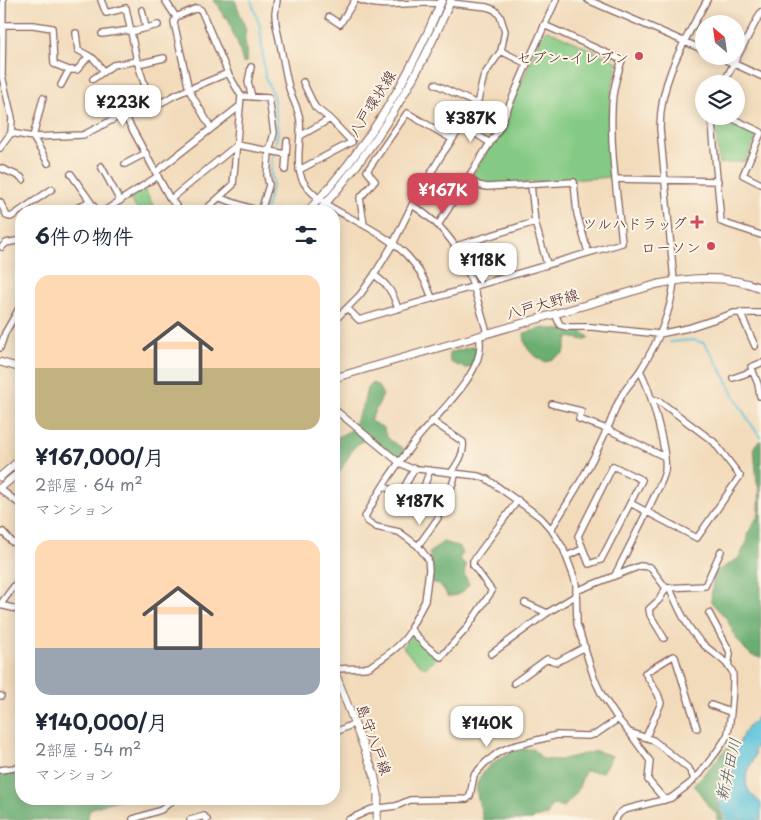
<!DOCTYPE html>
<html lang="ja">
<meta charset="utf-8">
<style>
:root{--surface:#fff;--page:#f2f2f3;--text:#1f2937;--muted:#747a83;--accent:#d1495b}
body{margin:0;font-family:"Playpen Sans","Klee One",sans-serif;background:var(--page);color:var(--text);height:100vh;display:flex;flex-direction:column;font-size:19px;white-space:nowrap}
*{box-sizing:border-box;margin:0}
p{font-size:16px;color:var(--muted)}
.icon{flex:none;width:28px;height:28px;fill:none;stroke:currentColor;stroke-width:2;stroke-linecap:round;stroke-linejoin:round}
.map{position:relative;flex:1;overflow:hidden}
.drawer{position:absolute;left:15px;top:205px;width:325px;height:600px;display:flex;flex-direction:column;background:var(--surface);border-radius:20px;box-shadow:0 2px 12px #0003}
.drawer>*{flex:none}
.needle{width:32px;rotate:331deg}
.buttons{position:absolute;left:695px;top:15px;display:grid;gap:10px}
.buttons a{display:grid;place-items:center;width:50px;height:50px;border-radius:50%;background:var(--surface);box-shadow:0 2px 12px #0003;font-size:25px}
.price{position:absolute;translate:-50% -42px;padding:0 11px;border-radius:10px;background:#fff;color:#222;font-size:16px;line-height:32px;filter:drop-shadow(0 1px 2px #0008)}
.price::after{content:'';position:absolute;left:50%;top:30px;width:15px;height:11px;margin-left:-8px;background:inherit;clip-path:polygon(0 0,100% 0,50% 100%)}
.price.active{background:var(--accent);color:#fff}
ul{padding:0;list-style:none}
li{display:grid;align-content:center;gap:10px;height:265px;padding:0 20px}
li span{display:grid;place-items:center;height:155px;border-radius:15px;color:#555}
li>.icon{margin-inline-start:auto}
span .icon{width:90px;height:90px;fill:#fffc;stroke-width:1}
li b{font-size:21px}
h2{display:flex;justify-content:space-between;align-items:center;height:60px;padding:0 20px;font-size:21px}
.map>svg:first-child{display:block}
.green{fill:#84ca84;stroke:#677458}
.forest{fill:#6bae72;stroke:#5a664e}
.water{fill:#5cc2da;stroke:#537082}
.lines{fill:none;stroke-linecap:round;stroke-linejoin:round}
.stream{stroke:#5cc2da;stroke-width:2}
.minor-casing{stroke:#85615d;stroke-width:8}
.major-casing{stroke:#85615d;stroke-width:9}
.minor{stroke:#fff;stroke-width:5.5}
.major{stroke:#fff;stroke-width:7}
.poi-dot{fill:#d1495b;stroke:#fcf5e5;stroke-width:2}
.labels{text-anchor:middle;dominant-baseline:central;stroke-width:4;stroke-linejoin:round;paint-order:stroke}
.poi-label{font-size:15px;fill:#4a1f2b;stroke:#fcf5e5;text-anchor:end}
.street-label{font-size:15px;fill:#4a1f2b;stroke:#fcf5e5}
.water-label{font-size:16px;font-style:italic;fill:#505868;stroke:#fcf5e5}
</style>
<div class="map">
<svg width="761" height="820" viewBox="0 0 761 820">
<rect width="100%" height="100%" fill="#fcf5e5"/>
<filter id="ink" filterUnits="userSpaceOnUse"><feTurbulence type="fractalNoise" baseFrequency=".02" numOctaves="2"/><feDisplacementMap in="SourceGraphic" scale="10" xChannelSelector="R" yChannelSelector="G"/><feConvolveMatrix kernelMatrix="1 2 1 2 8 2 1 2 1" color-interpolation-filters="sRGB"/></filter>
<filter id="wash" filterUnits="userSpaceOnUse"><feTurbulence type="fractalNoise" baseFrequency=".0096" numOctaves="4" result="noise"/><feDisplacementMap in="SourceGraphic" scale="20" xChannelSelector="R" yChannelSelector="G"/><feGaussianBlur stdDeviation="1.12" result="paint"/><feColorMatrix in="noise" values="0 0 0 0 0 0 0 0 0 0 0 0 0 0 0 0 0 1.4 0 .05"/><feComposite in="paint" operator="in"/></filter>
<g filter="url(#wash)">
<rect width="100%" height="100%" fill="#f2dbbb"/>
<!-- green -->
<path class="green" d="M548,30L616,61L618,64C606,102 609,138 612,177L493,185C486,184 476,184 472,176L500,131L544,31Z
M717,116H721L756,132L757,135L746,161L719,164L715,121Z
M144,189L155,208L151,211H138L129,198Z
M412,634L437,656V658L425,668L412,658L403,647Z"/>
<!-- forest -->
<path class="forest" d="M213,0H235L246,30C242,40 249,51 246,62L243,63L237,41L235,39L228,18L224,17L219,6Z
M543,328L582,332L589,337L585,340L568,337L564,353L546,362C531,354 525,351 524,333Z
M474,346L478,349L473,366C466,371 457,365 450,362L449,353Z
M373,383L378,386L383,395L370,421L384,428C385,441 397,443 405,450L399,458L369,436L354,447L339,473L334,471V439L351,430L363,406L367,388Z
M761,440V658L751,655L746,650L736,638L727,619L711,602L713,576L719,570L739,558L748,540L747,535L759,514L760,491L757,483L754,448L755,445Z
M443,542L458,546L463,553L459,559L466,565L464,574L469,584C464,592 457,597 447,596C444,587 440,584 431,582V559L429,553Z
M728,747L730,749L727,760L730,771L729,778L716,801L724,820H717V814C707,808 702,794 694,785Z
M519,749H533L543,759L559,760L597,751L612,756L602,772L585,771L577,792L564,807L552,804L547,815L533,818V820H483C482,810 475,795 477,784C482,767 503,755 519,749Z
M21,772V799H120L90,809L88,817L89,820H0V775Z"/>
<!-- water -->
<path class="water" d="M761,713V739L754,751L755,755C745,778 739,785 761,803V820H726L718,801L726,791L732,774V760L744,732Z"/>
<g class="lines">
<!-- stream -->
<path class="stream" d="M251,0L260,27L265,77L273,95L278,132L272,159L271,175L273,184L265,211
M670,342L693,340L704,343C726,372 738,411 761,437"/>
</g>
</g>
<g filter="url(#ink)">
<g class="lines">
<!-- minor casing -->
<g class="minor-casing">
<path id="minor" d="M101,0L106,13L126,8L137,61L152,108
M165,0L176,17
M277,0L275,14L276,25C281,46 284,67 289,88C292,99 299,109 300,121C302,142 292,170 307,187C323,206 344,214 364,225C398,244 419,260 432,298
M360,0C386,10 413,0 440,4
M588,0L704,50
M142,10L146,28
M329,17L340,24L355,0
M4,25H33L52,28L54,64L69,70H77L89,56L94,59L104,71
M131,32L158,25
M76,33L78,50L89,56
M102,34L130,30
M501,51L527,64L556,0
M717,56L761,76
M138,64L164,58
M251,67L248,82L252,97
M93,79L113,65L137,61
M435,84L477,104
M723,84L761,12
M61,85L69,70
M241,96L269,98L274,133L269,152L267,176L269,185L261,211
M43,98L33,137L48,163
M124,114L169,197L180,211
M713,116L712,124L721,222L761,235
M727,116L761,132
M462,125L490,143
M11,133L33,137L83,135L124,114L152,108L175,95L228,73
M761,133L743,175L761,184
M300,136L330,119
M0,148L11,133L12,118L2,76L3,0
M125,164L146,153
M101,166L120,201
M0,168L21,177L23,180
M285,170L287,141
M299,170L352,142L330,119L315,107L303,82
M156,172L240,106
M71,174L97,211
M468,178L478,185L487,187L574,182L577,214L588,252
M616,179L718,181
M531,185L535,222L547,264
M220,198L259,211
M171,199L237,145L286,154
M0,202L7,216L11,217L52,189
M412,205C464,237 471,278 487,333
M71,211L90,201
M104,211L158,176
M204,211L233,185L241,96L228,73L201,10L197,8L176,17L174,22L189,90L211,128
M364,225L360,198L375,181L367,171L407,113L452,139
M438,225L499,129L527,64
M456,246L535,222
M2,247L6,243L21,240
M374,275C388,284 393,293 398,309
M347,308L359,320L622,243C618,199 610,153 612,109C612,92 617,76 622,60L544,25
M740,312L755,346
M555,314L560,325L567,327H592L659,334L688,328L734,313H761
M334,321L360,295L374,275L393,244L412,205L441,156L477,104L484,75L501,51L505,31L500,16L495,10L487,7L450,3
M0,348L5,333L21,305
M733,378L753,371
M760,396L758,384L751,367L761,363
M552,404L581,411L579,419L607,429L665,457
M334,409L400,463L410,468L478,476L487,479L540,517L551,529L563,548L574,577L576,585L577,624L594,678L602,695L618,719L629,732L653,740L689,769L694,778L692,782L671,798L624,810L619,814L615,820
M432,421L463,442C465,453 457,464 451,473
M613,466L642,480L601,560L589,564L578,536Z
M384,486L407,500
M0,489L21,505
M402,491L415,468
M421,495L430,470
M447,501L456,473
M630,503L697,538L740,476L714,442L659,401L652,399
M551,529C572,497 592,464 607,429C612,420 614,410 619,401C624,389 634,380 641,369C658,342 671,313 674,281L660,128C660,79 684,42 707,0
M0,534L3,532L12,542
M418,546L438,518
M567,556L583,549
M615,575C628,549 641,524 653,499C657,490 663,481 665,471C668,452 650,388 640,371
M670,589C678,607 687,628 701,642C710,652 726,659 732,671C735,677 730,729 727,736C720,749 708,762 700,774L694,778
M576,591L640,566L650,567L666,588L705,586L721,551
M525,603L547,613
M0,605L21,577
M0,605L21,610
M709,613L729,650L730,654L728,666
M411,630L426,646L441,657L466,629L492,591L473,565V561L518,500
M664,638L650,615L649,609L659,600L666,588
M491,654L547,613L575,596
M334,669L364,668L369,667C386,656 401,647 411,630V627L425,601L429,570L428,559L418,546L399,532L376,527L367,521L365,517C379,490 397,464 416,440C435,415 489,371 479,336
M514,683L547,659L557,662L585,647
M0,696H1
M711,705L730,712
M629,732L650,761L648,780L665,800
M334,733L355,723
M646,737L661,703L658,694L645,673L673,656L675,657L697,728
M0,770L21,767
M134,820L133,819L161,810L174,799
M190,820L204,816L207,820
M348,820L372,809L396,806L410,800L467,799L470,796L474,775L485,763L499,752L510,747L557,735L588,736L596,734L618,719"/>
</g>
<!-- major casing -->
<g class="major-casing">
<path id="major" d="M308,211C365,151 410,77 442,0
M319,211C374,150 419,76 451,0
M0,362L21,368
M334,378L658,284C692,277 729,275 761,288
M0,477L21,459
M0,488L21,471
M334,670L374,774L378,795L377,820"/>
</g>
<!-- minor -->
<use href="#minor" class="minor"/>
<!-- major -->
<use href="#major" class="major"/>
</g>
</g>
<!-- markers -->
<g class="poi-dot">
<circle cx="639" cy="56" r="5"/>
<path d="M694.5 214.5h5v5h5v5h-5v5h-5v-5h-5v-5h5z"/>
<circle cx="711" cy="246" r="5"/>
</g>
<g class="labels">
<!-- poi labels -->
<g class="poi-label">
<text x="629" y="56">セブン-イレブン</text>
<text x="687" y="222">ツルハドラッグ</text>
<text x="701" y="246">ローソン</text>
</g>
<!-- street labels -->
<g class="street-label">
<text transform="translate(371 103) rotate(-58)">八戸環状線</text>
<text transform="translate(542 303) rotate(-16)">八戸大野線</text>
<text transform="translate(375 739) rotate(70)">島守八戸線</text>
</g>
<!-- water labels -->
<g class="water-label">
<text transform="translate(727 769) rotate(-77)">新井田川</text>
</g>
</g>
</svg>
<div class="buttons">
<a><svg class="needle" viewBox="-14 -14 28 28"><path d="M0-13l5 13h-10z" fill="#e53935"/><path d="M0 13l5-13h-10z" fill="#747a83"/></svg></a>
<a><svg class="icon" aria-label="layers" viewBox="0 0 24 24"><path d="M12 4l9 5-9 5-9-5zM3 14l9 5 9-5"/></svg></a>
</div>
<b class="price" style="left:123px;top:127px">¥223K</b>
<b class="price" style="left:471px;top:143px">¥387K</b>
<b class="price active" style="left:443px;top:215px">¥167K</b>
<b class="price" style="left:483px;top:285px">¥118K</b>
<b class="price" style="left:420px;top:526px">¥187K</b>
<b class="price" style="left:487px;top:748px">¥140K</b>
<section class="drawer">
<h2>6件の物件<svg class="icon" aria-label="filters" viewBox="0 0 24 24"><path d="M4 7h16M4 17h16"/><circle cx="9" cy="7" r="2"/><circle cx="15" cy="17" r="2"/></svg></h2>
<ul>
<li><span style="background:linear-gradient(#ffd9b3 60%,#c2b280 0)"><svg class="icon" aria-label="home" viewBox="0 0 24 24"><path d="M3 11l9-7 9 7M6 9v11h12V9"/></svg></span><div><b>¥167,000/月</b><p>2部屋 · 64 m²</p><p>マンション</p></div></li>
<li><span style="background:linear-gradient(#ffd9b3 70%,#9aa5b1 0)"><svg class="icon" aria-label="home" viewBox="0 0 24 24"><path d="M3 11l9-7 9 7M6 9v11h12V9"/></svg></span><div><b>¥140,000/月</b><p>2部屋 · 54 m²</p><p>マンション</p></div></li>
</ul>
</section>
</div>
